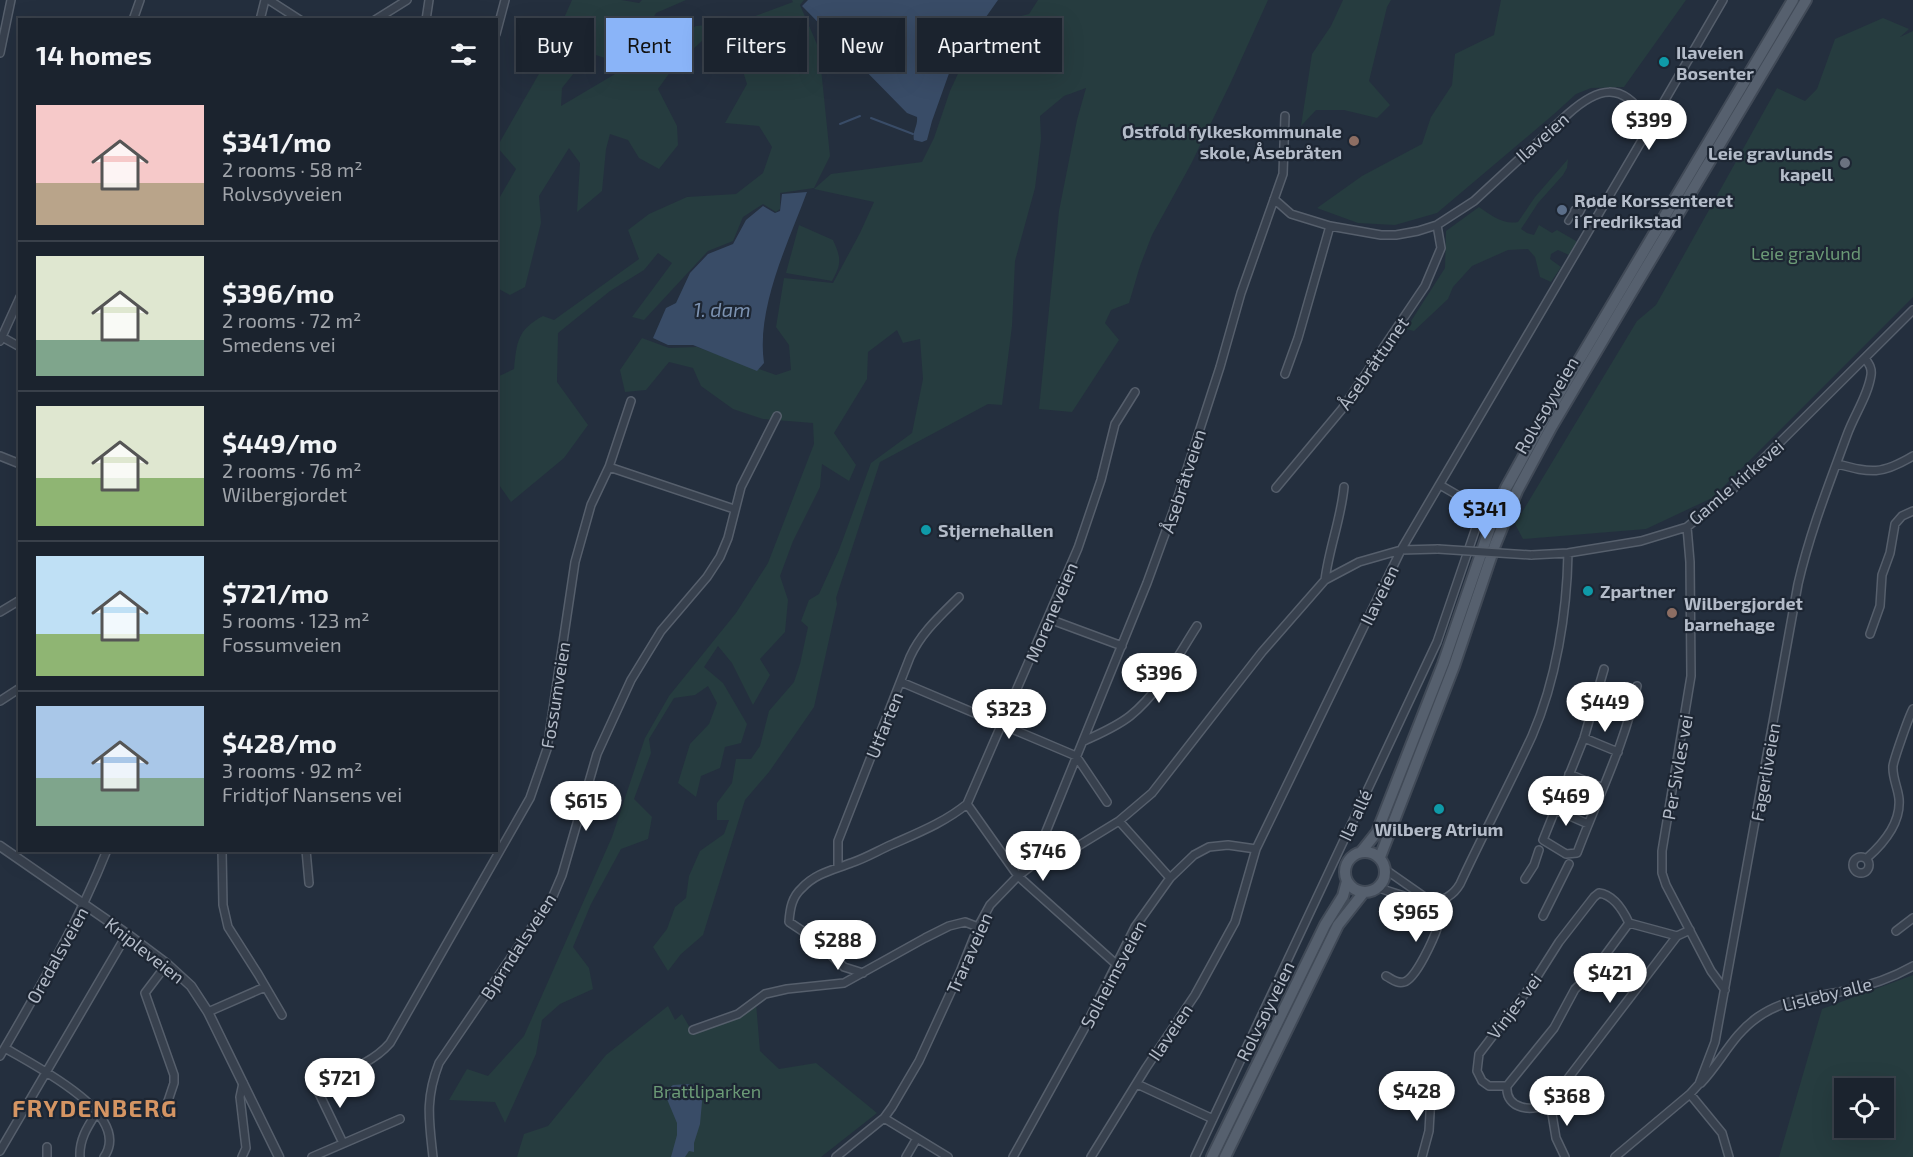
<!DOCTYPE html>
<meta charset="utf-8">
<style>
:root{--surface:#1b232e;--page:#242b36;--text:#f1f3f6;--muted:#a0a4aa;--line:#39404a;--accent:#8ab4f8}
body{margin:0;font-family:"Exo 2",sans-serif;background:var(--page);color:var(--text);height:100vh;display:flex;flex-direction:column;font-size:22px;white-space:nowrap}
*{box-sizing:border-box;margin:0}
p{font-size:20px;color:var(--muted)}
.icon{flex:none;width:33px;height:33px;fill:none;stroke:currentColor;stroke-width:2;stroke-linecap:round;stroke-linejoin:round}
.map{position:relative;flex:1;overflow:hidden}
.side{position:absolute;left:18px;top:18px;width:480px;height:834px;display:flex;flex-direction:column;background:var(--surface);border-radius:0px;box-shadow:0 6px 24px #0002,0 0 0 2px var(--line)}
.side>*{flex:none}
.guide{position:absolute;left:516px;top:18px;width:570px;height:54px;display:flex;gap:12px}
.controls{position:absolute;left:1834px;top:1078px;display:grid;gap:12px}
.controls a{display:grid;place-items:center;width:60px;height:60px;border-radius:0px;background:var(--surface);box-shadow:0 6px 24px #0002,0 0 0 2px var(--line);font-size:30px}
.price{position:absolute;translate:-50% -51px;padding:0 14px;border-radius:21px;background:#fff;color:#222;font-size:20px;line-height:39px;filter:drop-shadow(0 2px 3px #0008)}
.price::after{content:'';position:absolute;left:50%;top:36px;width:18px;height:14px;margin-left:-9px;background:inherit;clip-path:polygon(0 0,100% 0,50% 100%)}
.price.current{background:var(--accent);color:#111}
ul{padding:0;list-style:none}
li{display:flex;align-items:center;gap:18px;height:150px;padding:0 18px}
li+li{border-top:2px solid var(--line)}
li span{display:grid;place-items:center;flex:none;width:168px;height:120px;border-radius:0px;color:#555}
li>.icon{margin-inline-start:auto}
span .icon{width:72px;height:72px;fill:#fffc;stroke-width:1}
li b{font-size:26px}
h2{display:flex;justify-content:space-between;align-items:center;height:72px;padding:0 18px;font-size:26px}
.chip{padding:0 21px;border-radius:0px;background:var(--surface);box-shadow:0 6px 24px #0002,0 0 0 2px var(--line);font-size:21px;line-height:54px}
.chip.current{background:var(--accent);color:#111}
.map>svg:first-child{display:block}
.green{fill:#263c3f;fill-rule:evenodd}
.water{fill:#394c67}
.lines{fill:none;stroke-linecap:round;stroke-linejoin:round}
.stream{stroke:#394c67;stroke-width:2}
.pedestrian-casing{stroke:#565f6c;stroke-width:8}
.minor-casing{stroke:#565f6c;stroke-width:10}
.tertiary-casing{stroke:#565f6c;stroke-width:11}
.primary-casing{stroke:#414a57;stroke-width:14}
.pedestrian{stroke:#38414e;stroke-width:5}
.minor{stroke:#38414e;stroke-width:7}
.tertiary{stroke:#38414e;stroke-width:8}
.primary{stroke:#56606e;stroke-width:10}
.minor-bridge-casing{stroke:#565f6c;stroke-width:10;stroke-linecap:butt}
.minor-bridge{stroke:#38414e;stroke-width:7}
.culture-dot{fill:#0f9aa8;stroke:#1d2633;stroke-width:2}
.education-dot{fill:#8d6e63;stroke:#1d2633;stroke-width:2}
.worship-dot{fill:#6b7280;stroke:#1d2633;stroke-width:2}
.service-dot{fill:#5c6f8a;stroke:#1d2633;stroke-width:2}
.labels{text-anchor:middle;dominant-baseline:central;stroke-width:4.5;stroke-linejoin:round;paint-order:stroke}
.poi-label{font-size:18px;font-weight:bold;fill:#b4bcc9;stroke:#1d2633;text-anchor:start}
.street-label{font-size:18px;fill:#b4bcc9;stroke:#1d2633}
.park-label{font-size:18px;fill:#6b9a76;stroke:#1d2633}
.water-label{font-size:20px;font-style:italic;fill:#7c92b1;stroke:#1d2633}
.district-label{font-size:24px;font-weight:bold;letter-spacing:1.5px;fill:#d59563;stroke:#1d2633}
</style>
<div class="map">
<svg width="1913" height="1157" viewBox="0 0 1913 1157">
<rect width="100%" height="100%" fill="#242f3e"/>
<!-- green -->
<path class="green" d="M572,0H621L639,3L642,0H686L656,13L638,45H619L608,59L590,53L562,88L561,106L696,26L720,24L673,68L658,89L677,126L678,145L659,169L639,158L628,140L610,134L606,149L602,191L577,212L580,163L569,148L539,196L541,223L525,287L510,295L497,288V202L516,169L497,147L540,72Z
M792,0H804L800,5L819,49L830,156L814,188L780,193V209L776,212L763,204L743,217L733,241L708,251L644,320L632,317L672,263L658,253L644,270L610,291L558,333L557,382L588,425L564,458L511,502L497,482V377L514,369C517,342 517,330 543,316L554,320L639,259L628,230L649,214L687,197L736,194L763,173L772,147L759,126L725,123L747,84L740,62L726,47L739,22L793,2Z
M1038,0H1268L1231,82L1191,164L1152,235L1140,266L1129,303L1111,310L1105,323L1119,340L1072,412L1039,409L1059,211L1077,120L1086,88L1064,96L1040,116L1041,139L1035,188L1015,261L1012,326L1002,405L988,404L880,462L836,598L837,604L814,707L769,772L745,800L703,935L681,954L668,971L653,947L667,929L675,907L686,898L689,876L700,851L724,834L729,820H717V803L732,783L736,759H751L760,746L769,711L794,682L800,664L808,627L801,621L809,600L819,594L839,550L871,463L912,433L923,379L920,339L903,343L897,330L868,352L867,379L834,433L856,465L849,481L822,464L820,487L793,541L780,576L788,600L785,632L760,659L770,675L753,705L732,663L718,646L704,667L723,683L747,724L741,743L725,747L720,768L701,776L696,797L678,783L690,744L709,724L717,703L708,686L695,695L674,698L649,739L651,753L634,799L652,817L648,839L621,849L591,904L573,947L589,968L593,989L560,1004L542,1020L536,1054L505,1123L495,1102L449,1100L467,1069L488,1076L524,1036L612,837L645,738L669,696L736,613L768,563L814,444L813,423L763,419L733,409L701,386L693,368L669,362L646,390L625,392L620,370L642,338L669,348L697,347L776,375L791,370L789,345L776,327L784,278L833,283L860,233L874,202L814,189L831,174L922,162L934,138L950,91L968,52L993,23L1029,14Z
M1343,0H1391L1387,7L1369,81L1390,105L1377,118L1344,110H1316L1301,126L1312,54L1331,26Z
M1501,0H1686L1624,87L1591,88L1576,94L1554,114L1437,213L1395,225L1358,223L1317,208L1362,176L1422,144L1431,117L1452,85L1455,54L1494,35Z
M1883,18L1909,29L1900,37L1913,31V297L1712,498L1646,529L1523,539L1515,524L1637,321L1656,305L1777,88L1805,101L1817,89L1835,39Z
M1568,159L1567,168L1563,175L1538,203L1521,229L1527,233L1534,235L1539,225L1552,233L1557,230L1576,241V243L1569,255L1558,250L1551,254L1550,259L1561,267L1551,282L1540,277L1535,257L1528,249L1508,250L1472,266L1453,287L1448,299L1414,331L1406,329L1445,268L1446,231L1479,207C1491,215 1503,225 1518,222L1535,197Z
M799,225L833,240C841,258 842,263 832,281L786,273Z
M1913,975V1157H1779L1822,1009ZM1845,1089H1884V1128H1845Z
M756,1003L760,1051L779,1069L816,1063L877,1113L821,1157H517L524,1134L548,1126L606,1055L668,1006L675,1020L682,1014L690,1028Z"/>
<!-- water -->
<path class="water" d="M808,0H998L952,65L932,121L927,140L922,142L914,140C912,132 918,126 917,117L907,113L802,6Z
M807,192C788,243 756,308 764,363L757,371L693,345H668L653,338L666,308L676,303L690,273L708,254L733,244L746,220L763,206L775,213L780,211L782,194Z
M689,1084L695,1085L703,1091L700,1124L694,1143V1152L689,1151L685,1157H671L677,1135V1123L664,1092L673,1085Z"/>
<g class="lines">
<!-- stream -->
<path class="stream" d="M871,118L913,134
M840,124L860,116"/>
<!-- pedestrian casing -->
<g class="pedestrian-casing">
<path id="pedestrian" d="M1574,210L1580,213L1585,203
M1568,221L1575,210"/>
</g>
<!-- minor casing -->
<g class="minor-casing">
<path id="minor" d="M269,0L300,20
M133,20L140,0
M260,20L265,0
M375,20L407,0
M426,20L429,0
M496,34L505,0
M0,53L11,0
M1646,119L1655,117L1723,0
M2,337L20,347
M0,341L20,297
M1285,374L1298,338L1330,226
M0,456L20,464
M1837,464C1872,473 1881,475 1913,456
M609,467L631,401
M1276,488L1342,409L1425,286L1441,248L1437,225
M1687,527L1690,562L1691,676L1662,851V873L1666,885L1711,971L1725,990
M1531,555L1568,553L1641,541L1687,527L1729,493L1913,310
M1325,580C1329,548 1341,519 1344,487
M0,612L20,600
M1049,619L1122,646
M1870,634L1880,606L1882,575L1890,553L1895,524L1902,516L1913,511
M1604,669L1584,738L1543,840L1566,854L1577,853C1598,797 1625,744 1637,686
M901,682L1076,756L1107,802
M0,701L20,688
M1595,702L1629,714
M1584,738L1618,752
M1084,741C1099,734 1116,727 1130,716C1159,693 1177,657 1197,626
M1569,774L1603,788
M967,804L1018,876L1116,964
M1554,809L1588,824
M1119,821L1170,878
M1044,835L1053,855
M222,850L223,905L228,927L258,974L282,1015
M306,850L309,883
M1853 865a8 8 0 1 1 16 0a8 8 0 1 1-16 0Z
M1867,858C1884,843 1901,823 1899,799C1898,788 1892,777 1893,766C1894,759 1909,716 1913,709
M1039,860L1041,844L1147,583L1174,509L1220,367L1241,293L1283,174L1285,116
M838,867V841L910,657C921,633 940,616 959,597
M1386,870L1429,900
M1525,879L1534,865L1539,850
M1378,888C1406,895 1441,916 1460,884C1483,834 1509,786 1532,736C1556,681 1567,613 1568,553
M1543,916L1569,864
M1629,923L1592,973L1575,989L1554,1028L1507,1086C1505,1110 1534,1113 1550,1102L1677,936L1690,930
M1629,923L1677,936
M1896,931L1913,918
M863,973L844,967L810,936L789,922C790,908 792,897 802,888C816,873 833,870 851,863C866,858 879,850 893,844C920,832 945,822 967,804L1078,548L1101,480L1115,424L1135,392
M1386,976C1392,979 1397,984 1404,982C1416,979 1434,938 1438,926C1440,918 1438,910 1437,902
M208,1012L265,987
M693,1030L738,1014L765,994L787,989L844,983L925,938L949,926L965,922L978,927
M5,1048C33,1065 134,1114 104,1157
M0,1056C39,989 78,923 107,850
M1701,1083C1721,1062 1733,1034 1758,1017C1785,998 1813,998 1844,991C1868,986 1892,978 1913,966
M1137,1084L1213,1119
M1507,1086H1489L1482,1081L1477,1071L1479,1054L1533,983L1559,942L1594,897L1599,893C1614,895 1623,910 1629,923
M1690,1094L1722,1133L1729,1157
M1550,1102L1556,1138L1565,1157
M164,1113L174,1083V1075L145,993L167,964
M884,1118L948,1157
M343,1143L315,1085C341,1073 371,1065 390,1043L530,798L547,749L575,562L591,505L609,467L734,509
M0,1151L127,934
M47,1157V1147
M80,1157C79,1139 88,1126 97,1112
M242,1157L246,1148L240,1097L243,1083
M312,1157L400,1119
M433,1157C429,1120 425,1099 439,1063L553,896L562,875L597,754L631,680L661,631L707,577L720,557L728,538L741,487L777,416
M836,1157L884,1118L892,1107L919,1061L960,972L978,927L990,905L1018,876L1039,860L1070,851L1119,821L1152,793L1262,652L1325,580L1359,562L1401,550L1438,549
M906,1157L917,1138
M1013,1157L1084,1029L1135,927L1170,878L1194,855L1209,847L1228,845L1256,849
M1091,1157L1146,1068L1195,995L1235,922L1256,849L1401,550L1645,135L1646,119C1622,81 1598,87 1568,114L1474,201L1437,225L1418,231L1396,235H1381L1330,226L1291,214L1274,199
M1195,1157L1437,642L1481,513L1478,507L1440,485
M1422,1157L1429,1131L1431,1095
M1615,1157L1690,1094L1699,1084L1715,1042L1798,584C1810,532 1829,484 1847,435C1854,415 1868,396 1871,375C1872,368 1869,364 1865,358"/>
</g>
<!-- tertiary casing -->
<g class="tertiary-casing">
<path id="tertiary" d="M0,846L127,934L167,964L191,986L208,1012L279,1157"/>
</g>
<!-- primary casing -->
<g class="primary-casing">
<path id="primary" d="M1345 872a20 20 0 1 1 40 0a20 20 0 1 1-40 0Z
M1361,852L1377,832L1443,664L1494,516L1506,488L1543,421L1793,0
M1380,857L1454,666L1495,545L1517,491L1552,426L1622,308L1806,0
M1212,1157L1325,925L1343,896L1347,881
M1225,1157L1338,925L1364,892"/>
</g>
<!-- pedestrian -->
<use href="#pedestrian" class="pedestrian"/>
<!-- minor -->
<use href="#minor" class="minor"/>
<!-- tertiary -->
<use href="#tertiary" class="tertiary"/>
<!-- primary -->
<use href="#primary" class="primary"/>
<!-- minor-bridge casing -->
<g class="minor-bridge-casing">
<path id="minor-bridge" d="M1438,549L1531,555"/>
</g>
<!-- minor-bridge -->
<use href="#minor-bridge" class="minor-bridge"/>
</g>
<!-- markers -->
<g class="culture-dot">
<circle cx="1664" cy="62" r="6"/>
<circle cx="926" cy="530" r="6"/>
<circle cx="1588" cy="591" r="6"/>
<circle cx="1439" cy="809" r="6"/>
</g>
<g class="education-dot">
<circle cx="1354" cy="141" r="6"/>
<circle cx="1672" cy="613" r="6"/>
</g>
<circle class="worship-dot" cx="1845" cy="163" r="6"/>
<circle class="service-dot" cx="1562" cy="210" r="6"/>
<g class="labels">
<!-- poi labels -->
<g class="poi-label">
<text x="1676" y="52">Ilaveien<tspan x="1676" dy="21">Bosenter</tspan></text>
<text x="1342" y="131" text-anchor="end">Østfold fylkeskommunale<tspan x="1342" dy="21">skole, Åsebråten</tspan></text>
<text x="1833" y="153" text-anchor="end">Leie gravlunds<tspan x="1833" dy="21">kapell</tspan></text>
<text x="1574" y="200">Røde Korssenteret<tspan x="1574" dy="21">i Fredrikstad</tspan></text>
<text x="938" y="530">Stjernehallen</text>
<text x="1600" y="591">Zpartner</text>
<text x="1684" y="603">Wilbergjordet<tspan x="1684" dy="21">barnehage</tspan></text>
<text x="1439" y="829" text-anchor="middle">Wilberg Atrium</text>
</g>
<!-- street labels -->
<g class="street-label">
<text transform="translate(1542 137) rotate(-42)">Ilaveien</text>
<text transform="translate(1373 363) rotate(-55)">Åsebråttunet</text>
<text transform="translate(1546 405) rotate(-60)">Rolvsøyveien</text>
<text transform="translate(1183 481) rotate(-72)">Åsebråtveien</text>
<text transform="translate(1736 482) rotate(-41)">Gamle kirkevei</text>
<text transform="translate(1379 595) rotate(-64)">Ilaveien</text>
<text transform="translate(1051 612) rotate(-67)">Moreneveien</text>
<text transform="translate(555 695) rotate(-81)">Fossumveien</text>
<text transform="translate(884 725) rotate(-68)">Utfarten</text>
<text transform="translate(1677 767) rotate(-80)">Per Sivles vei</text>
<text transform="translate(1765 772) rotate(-80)">Fagerliveien</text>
<text transform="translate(1355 815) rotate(-65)">Ila allé</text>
<text transform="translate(518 946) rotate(-57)">Bjørndalsveien</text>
<text transform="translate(145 950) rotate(38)">Knipleveien</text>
<text transform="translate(969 953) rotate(-66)">Traraveien</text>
<text transform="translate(57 955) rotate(-61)">Oredalsveien</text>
<text transform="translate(1113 974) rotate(-62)">Solheimsveien</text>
<text transform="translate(1827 994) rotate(-14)">Lisleby alle</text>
<text transform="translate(1514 1006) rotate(-53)">Vinjes vei</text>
<text transform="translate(1265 1011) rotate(-64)">Rolvsøyveien</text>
<text transform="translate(1170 1032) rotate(-56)">Ilaveien</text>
</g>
<!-- park labels -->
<g class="park-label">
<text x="1806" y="253">Leie gravlund</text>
<text x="707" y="1091">Brattliparken</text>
</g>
<!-- water labels -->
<g class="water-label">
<text x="722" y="309">1. dam</text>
</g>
<!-- district labels -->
<g class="district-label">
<text x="95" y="1107">FRYDENBERG</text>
</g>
</g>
</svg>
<div class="controls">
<a><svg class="icon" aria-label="locate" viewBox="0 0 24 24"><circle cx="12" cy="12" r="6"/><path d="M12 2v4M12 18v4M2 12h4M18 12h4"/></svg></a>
</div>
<b class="price" style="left:1649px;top:151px">$399</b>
<b class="price current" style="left:1485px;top:540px">$341</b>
<b class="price" style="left:1159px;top:704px">$396</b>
<b class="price" style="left:1605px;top:733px">$449</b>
<b class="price" style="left:1009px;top:740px">$323</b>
<b class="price" style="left:1566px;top:827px">$469</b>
<b class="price" style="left:586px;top:832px">$615</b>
<b class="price" style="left:1043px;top:882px">$746</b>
<b class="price" style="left:1416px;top:943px">$965</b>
<b class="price" style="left:838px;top:971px">$288</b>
<b class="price" style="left:1610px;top:1004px">$421</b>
<b class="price" style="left:340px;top:1109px">$721</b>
<b class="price" style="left:1417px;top:1122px">$428</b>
<b class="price" style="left:1567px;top:1127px">$368</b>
<div class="guide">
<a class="chip">Buy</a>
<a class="chip current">Rent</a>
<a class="chip">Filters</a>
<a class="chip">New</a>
<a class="chip">Apartment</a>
</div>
<section class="side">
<h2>14 homes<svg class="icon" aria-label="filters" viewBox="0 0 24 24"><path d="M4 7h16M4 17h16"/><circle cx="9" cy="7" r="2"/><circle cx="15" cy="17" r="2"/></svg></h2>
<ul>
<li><span style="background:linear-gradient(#f6c9c9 65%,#b9a48a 0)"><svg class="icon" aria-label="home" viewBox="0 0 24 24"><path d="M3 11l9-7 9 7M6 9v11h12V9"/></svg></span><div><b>$341/mo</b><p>2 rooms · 58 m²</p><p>Rolvsøyveien</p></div></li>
<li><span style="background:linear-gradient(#dfe7d0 70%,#7fa58c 0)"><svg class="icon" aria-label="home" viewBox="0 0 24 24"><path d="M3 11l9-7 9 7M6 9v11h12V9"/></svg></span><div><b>$396/mo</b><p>2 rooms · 72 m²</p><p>Smedens vei</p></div></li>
<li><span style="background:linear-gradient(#dfe7d0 60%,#8fb573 0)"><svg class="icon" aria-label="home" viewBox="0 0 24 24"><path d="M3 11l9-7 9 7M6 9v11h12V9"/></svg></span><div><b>$449/mo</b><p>2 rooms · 76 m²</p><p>Wilbergjordet</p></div></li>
<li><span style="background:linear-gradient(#bfe0f5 65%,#8fb573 0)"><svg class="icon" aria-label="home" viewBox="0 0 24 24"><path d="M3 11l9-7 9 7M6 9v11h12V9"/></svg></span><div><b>$721/mo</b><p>5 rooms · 123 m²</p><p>Fossumveien</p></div></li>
<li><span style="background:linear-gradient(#a9c7e8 60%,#7fa58c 0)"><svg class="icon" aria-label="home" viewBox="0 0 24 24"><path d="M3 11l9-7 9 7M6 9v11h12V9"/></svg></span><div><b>$428/mo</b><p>3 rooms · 92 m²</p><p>Fridtjof Nansens vei</p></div></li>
</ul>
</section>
</div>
